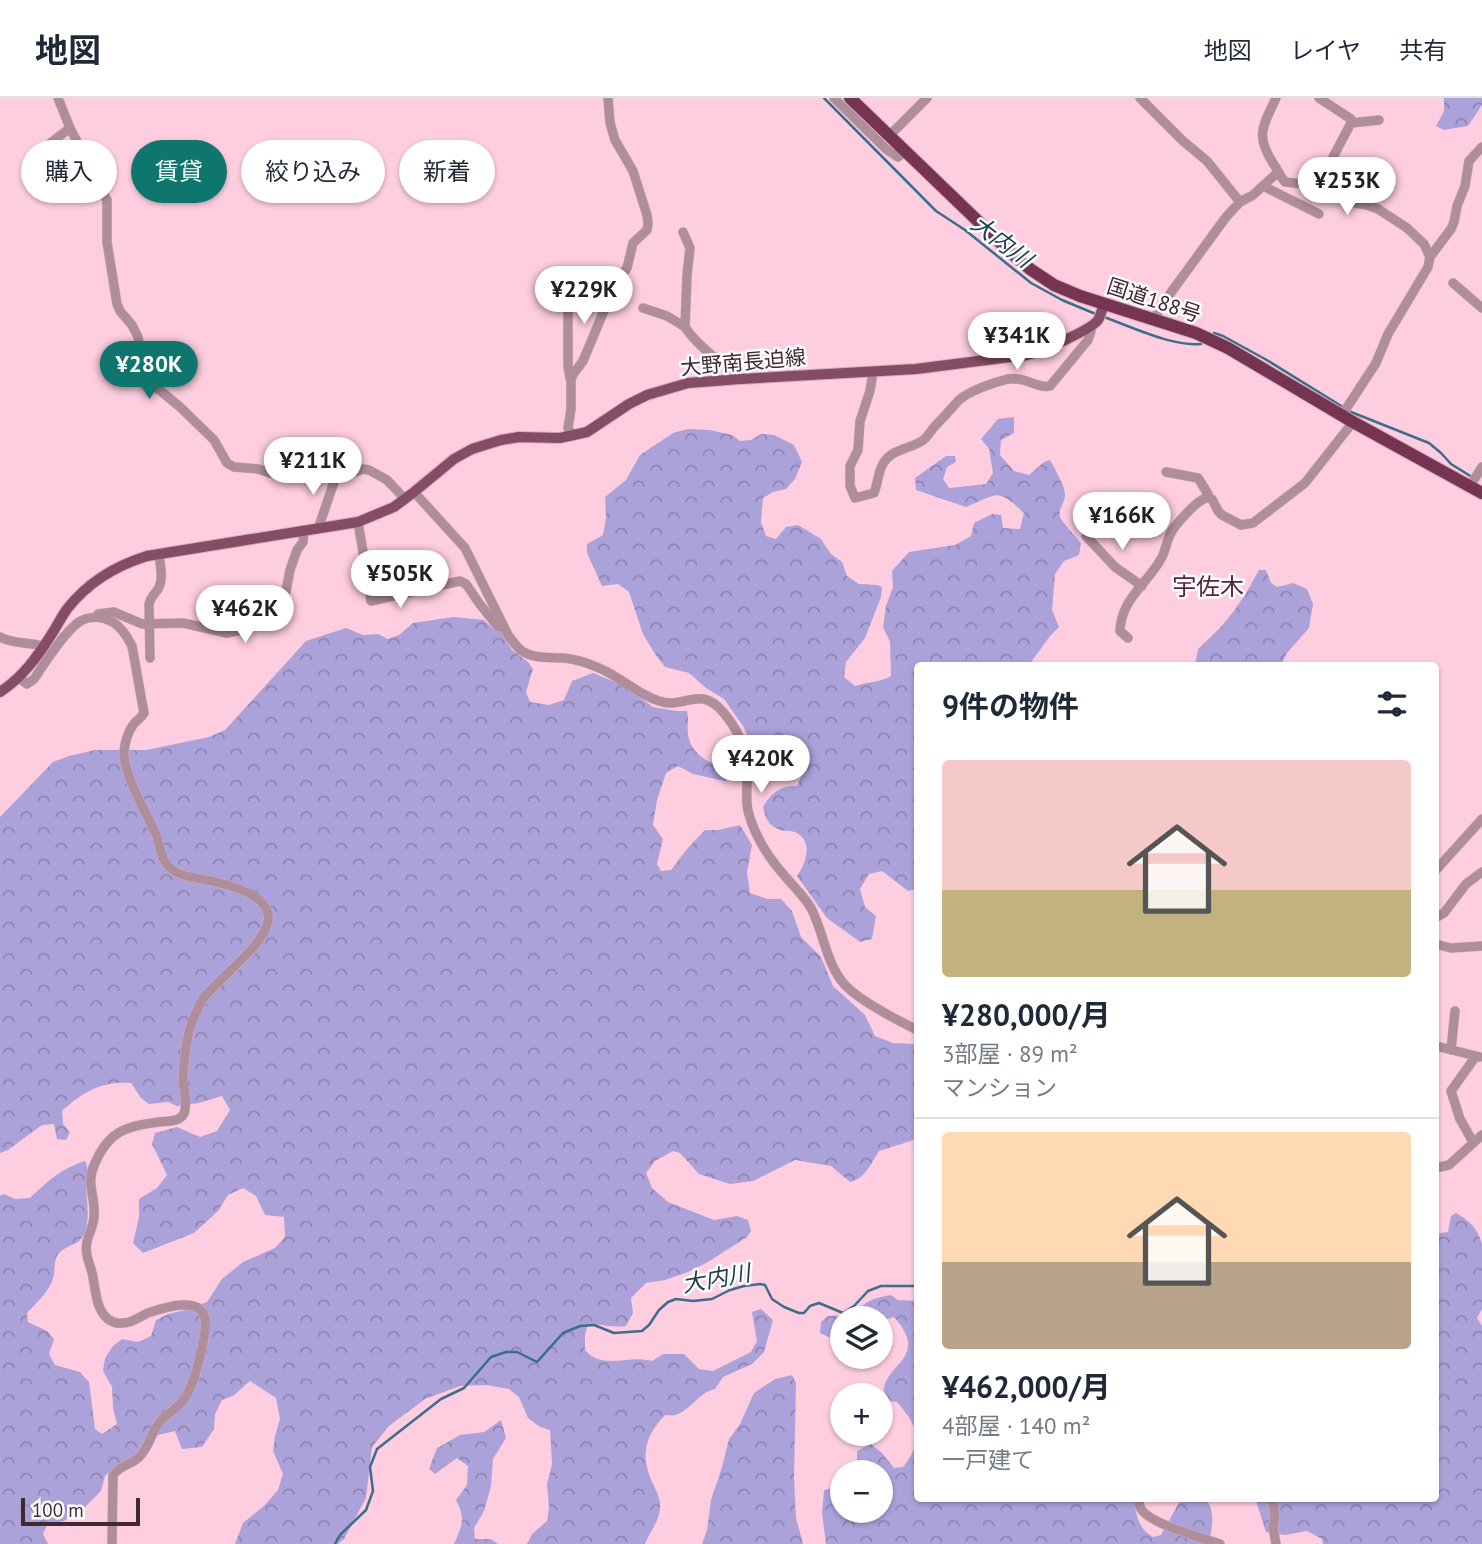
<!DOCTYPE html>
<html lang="ja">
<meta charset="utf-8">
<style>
:root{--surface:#fff;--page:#f2f2f3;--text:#1f2937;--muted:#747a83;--line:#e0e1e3;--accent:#0f766e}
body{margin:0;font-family:"PT Sans","Noto Sans JP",sans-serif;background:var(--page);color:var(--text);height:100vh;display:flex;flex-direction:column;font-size:26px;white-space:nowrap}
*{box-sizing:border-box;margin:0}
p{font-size:23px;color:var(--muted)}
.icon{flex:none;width:38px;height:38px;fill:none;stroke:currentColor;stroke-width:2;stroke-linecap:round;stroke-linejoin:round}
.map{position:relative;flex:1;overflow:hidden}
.side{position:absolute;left:914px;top:564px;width:525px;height:840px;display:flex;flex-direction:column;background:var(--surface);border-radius:7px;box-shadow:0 2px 5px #0004}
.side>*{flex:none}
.banner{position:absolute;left:21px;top:42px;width:665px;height:63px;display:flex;gap:14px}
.buttons{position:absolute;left:830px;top:1208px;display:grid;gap:14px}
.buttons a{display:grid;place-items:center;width:63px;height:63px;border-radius:50%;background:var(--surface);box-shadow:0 2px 5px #0004;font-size:35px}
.scale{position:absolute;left:21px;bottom:18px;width:119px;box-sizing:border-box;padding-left:7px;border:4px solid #412933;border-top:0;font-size:19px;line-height:24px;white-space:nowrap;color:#412933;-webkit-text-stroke:5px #fdfdfd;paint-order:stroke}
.price{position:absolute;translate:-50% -60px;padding:0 16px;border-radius:24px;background:#fff;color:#222;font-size:23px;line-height:46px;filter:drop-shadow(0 2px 4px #0008)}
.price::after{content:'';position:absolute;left:50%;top:42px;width:21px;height:16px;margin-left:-10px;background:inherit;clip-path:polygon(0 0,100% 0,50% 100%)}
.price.active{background:var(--accent);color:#fff}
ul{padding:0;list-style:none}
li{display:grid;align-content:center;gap:14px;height:371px;padding:0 28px}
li+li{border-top:2px solid var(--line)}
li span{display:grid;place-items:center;height:217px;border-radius:7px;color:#555}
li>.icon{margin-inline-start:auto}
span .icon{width:126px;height:126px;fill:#fffc;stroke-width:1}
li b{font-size:30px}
h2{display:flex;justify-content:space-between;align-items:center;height:84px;padding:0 28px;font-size:30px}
.pill{padding:0 24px;border-radius:32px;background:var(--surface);box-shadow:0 2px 5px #0004;font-size:24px;line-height:63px}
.pill.active{background:var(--accent);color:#fff}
header{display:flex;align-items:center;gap:42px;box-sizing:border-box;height:98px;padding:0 35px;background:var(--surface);border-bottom:2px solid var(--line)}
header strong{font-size:33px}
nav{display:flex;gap:38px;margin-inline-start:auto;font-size:24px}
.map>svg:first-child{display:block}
.forest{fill:url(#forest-crowns)}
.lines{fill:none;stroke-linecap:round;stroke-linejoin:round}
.stream{stroke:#3c6d8b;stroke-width:2.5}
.minor-casing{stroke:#d8acbd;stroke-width:10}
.major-casing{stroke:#d8acbd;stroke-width:12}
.highway-casing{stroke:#d8acbd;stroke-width:14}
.minor{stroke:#af8e9b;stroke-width:9}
.major{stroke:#854c65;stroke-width:10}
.highway{stroke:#743452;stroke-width:12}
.labels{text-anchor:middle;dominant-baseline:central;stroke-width:5;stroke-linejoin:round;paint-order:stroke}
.street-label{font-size:21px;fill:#412933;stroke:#fdfdfd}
.water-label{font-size:23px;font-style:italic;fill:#1a3d4e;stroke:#fdfdfd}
.quarter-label{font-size:24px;fill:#54243a;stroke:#fdfdfd}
</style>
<header>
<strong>地図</strong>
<nav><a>地図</a><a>レイヤ</a><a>共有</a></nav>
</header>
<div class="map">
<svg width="1482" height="1446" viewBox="0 0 1482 1446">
<defs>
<pattern id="forest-crowns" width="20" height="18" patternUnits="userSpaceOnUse" patternTransform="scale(1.75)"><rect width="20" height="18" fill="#aca2da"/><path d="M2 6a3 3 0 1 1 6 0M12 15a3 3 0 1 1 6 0" fill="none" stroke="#8e84b1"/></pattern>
</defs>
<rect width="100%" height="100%" fill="#fecde0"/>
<!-- forest -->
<path class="forest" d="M1444,0H1482V7L1468,28L1444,32L1436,28L1444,13Z
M1014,319V335L1001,342L1000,357L1014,373L1029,377L1044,364L1050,362C1054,369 1066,390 1065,397C1065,406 1058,409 1060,419C1062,424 1076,439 1081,445L1079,457L1064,463L1055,476L1052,512L1059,529L1050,538L1029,567H917V791L908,793L882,773L869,776L860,791L865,809L876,818L872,841L860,844L827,820L797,778C806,765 814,743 795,734C789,732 783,734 778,731C768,727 765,719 763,709C771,695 781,687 797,688L802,677L794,649L783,648L768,658L757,657L743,628L724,601L706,590L689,575L665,569L655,556L643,536L629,494L618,486L602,488L587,455V446L603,437L606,420L605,399L626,382L640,357L673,335L688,331L710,332L732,337L740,343L751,342L761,336L774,337L794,347L802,364L795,381L786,391L773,394L763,400L761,424L766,438L776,441L786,429L798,427L821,441L831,456L842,464L847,478L859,486L877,487L882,489L881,499L865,540L846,564L844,579L855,588C867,584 881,584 891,578L890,544L883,529L886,508L893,489L892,473L909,454L955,447L971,438L974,425L992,416L1001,417L1003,430L1020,431L1024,415C995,388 998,397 966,409L916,392L915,380L946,358H955L956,364L947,369L943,381L949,390L986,386L993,375L989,351L981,341L998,321Z
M1259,472H1266L1271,485L1277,489L1293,485L1307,491L1313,506L1309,530L1287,555L1281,567H1195L1198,551L1219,531L1234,513L1246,495Z
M453,519L484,522L494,532L501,534L512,552L528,564L533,571L526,594L530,604L549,607L564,602L572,583L593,575L625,588L653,609L676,613H687C689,621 687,628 688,636C690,653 706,666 723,667L731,657L736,661L737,675L725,683L693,676L678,668L666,675L657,702L653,727L663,741L657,766L661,773L671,772L687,751L703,734L706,732H718L740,727L752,747L747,774L750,795L767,801H781L792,813L801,839L821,859L833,888L865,917L875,938L893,945L917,946V1041L879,1053C871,1065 865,1081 850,1084L831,1068L795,1062L753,1083L730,1086L699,1076L680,1055L673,1053L655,1063L646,1075L652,1090L668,1104L714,1122L737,1118L748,1122L751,1133L747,1139L708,1164L688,1174L665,1182L646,1185L631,1200L633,1215L626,1228C615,1230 600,1226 588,1226L585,1237V1252C603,1273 628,1256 652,1263L663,1256H684L699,1271L713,1273L751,1254L757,1243L752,1214L761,1211L773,1222L764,1254L752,1266L723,1279L715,1291C699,1294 692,1311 676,1317C673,1318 669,1317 665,1317C645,1338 640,1357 652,1384C656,1392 661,1401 660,1410C660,1422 649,1435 645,1446H527L532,1436L547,1423L549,1410L547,1386L552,1366L550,1332L540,1329L528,1320L519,1299L509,1291L486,1287L460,1288L425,1301L389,1328L372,1349L366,1400L344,1441L338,1446H235L243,1425L264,1408L278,1392L283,1376L273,1353L275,1338L280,1321L276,1300L250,1283L233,1298L222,1302L215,1316L214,1331L202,1349L182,1351L175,1333L158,1337L144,1345L134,1358L120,1365L105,1378L101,1393L83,1411L64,1423L47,1427L43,1436L48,1446H0V1098L4,1096L15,1101L30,1100C48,1083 60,1071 85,1063C90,1071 85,1080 86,1089C87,1105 92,1131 79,1143C71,1149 62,1149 57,1158C53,1166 56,1172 53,1180C50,1193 36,1205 27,1215L28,1224L47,1233L54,1241L49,1256L55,1267L80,1274L89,1284L95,1331L102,1336L117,1326L113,1310L112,1289L103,1273L105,1260L113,1248L122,1241L138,1244L151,1238L156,1222L168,1216L189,1211L207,1204L222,1181L243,1164L275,1150L285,1139L284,1119L265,1117L256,1098L243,1090L228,1097L218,1113L194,1135L143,1155L133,1145L139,1119V1101L157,1090L167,1077L152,1046L155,1035L177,1029L200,1039L217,1033L230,1012L222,998L199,1005L177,1008L168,1004L149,1006L141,1000L131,985C101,983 83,994 62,1013L63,1026L70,1034L66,1042L57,1041L54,1026L42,1027L8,1052L0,1055V719L53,664L69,658L95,652H146L209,639L225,632L306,543L346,530L363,537L378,536L388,541L399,537L413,525Z
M1456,1115C1469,1122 1478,1131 1482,1146V1211L1477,1220L1482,1228V1446H1323L1322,1441L1307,1433L1285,1437L1266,1434L1255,1400H1435V1136L1448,1134L1451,1118Z
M891,1197L898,1202L917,1203V1400H1134C1136,1416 1138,1431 1153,1439L1161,1437L1181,1401L1205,1400C1216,1413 1212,1430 1209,1446H826L822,1415L824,1392L837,1389L842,1392V1412H880V1374H862L857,1367V1353L871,1346L882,1355L894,1370L903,1369C924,1343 918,1328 897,1304L886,1303C872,1267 935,1265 894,1219L880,1223V1220H842V1239L831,1240L820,1235L821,1224L828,1218L853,1217C866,1203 872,1200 891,1197Z
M792,1277L796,1285L794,1380L796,1420L803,1446H702L707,1432L711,1402L722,1369L729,1341L740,1326L754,1295L775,1281Z
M501,1322L506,1340L493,1361L491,1388L484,1413L474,1430L475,1441H491L498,1446H454C462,1428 466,1421 456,1402L467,1387L468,1368L457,1360L435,1376L429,1371L437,1350L460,1337L484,1334Z"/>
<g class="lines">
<!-- stream -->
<path class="stream" d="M824,0L936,113L965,132L1031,185L1062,202L1098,217
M1104,219C1132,229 1173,249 1201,246
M1214,235L1223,238L1265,261L1351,314L1429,345L1441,355L1451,366L1472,379
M335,1446L340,1437L366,1412L373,1393L370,1369L377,1351L441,1301L464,1290L491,1259L506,1254H517L537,1264L563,1235L580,1228L594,1227L614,1235L642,1233L649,1227L659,1212L668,1204L676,1201L693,1203L712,1201L730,1192L744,1188L760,1186L765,1187L772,1201L784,1209L799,1215H804L810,1208L819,1205L843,1215L854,1208L868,1193L881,1188H917"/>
<!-- minor casing -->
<g class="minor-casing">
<path id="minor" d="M58,0L70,30L107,102V144L117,206L120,213L132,227L138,239L145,275L152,286L179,308L214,342L227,365L234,369L258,371L270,375L286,376L311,374L343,378L363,371L369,372L387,382L405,401
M834,0L886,51L898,59L905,53
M1140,0L1183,43L1207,63L1240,104
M1276,0C1263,28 1255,37 1273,65C1278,72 1279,77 1285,84L1323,88L1349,104L1367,107L1378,111L1407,130L1424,146L1430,159
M1351,25L1379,22
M889,38L927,0
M44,50L70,30
M1263,88L1319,116
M1316,88L1321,82L1351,25V21L1319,0
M683,134L690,150L687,177L685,229C692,240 704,251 714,259C723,266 735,270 740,281
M1453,185L1482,210
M556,195L568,213V268L570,280
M643,210L667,218L685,229
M1154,222L1159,211L1226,119L1240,104L1253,97L1277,75
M873,274L870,293L860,323L858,352L850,368V388L855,400L874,395C878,385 878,373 884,364C893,351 909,351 922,343C928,339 931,332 936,327C944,319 951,311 958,303C968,293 995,284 1008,281C1025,278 1038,291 1050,288L1088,242L1091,233L1090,229
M1342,317L1376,265L1388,236L1428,169L1430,159L1451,131L1454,124L1457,108L1465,88L1469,63L1482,49
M573,338L568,330L571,311V281L574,275L583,263L613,191L627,170L633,145L647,132L648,126L647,117L633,73L615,42L610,25L608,0
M1166,374L1198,380L1208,396V400
M1470,388L1482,369
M414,394L465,450L508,537C513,543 516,549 522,553C534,561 550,559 564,560C574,561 585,564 594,568C618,576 636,596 659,603C685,612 699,586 723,614C736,629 747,650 747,671C748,686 745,698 748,713C754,736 768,759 784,777C793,788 804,798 811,810C824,835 826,866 845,887C860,903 897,922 917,932
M358,424L371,503L460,483L466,486L479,505L498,529L503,528
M318,431L336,378
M1086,438L1115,469L1142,488
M98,516L114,514L142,526L183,525L227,535L245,531L257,518L276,511L284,504L290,472L297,452L303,444L304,433
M0,539C14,547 30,543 44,549
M1128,540L1120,533C1121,500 1148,486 1162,459C1166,451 1167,441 1172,433C1177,425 1194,406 1202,402C1206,399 1208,400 1212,401L1218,413L1222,417L1241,427L1253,425L1305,385L1353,324
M150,560L149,506C151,498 154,497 158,491C164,481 160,467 159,456
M19,580L27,586L34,581C44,566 64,534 79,524C88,518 101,518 111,523C121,528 127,538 132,548L144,615C141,621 136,622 133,627C128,634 125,645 124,653C123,677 147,715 157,739C160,748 161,762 169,769C182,781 204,780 220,785C236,789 264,798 268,816C274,841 217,881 203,901C200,905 198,910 196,915C187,931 183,965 183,984C184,993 187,1002 185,1011C185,1014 183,1018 180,1020C175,1024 165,1023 159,1024C126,1028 109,1033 95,1065C85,1086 96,1098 94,1118C94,1124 92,1129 90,1134C84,1148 86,1157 91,1171C96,1186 94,1210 108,1221C112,1224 118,1226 123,1225C133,1225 140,1218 148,1215C163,1210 201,1197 205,1221C207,1233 202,1247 200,1259C196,1274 192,1291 182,1304C175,1312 165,1317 158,1326C151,1336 149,1349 139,1359C131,1367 120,1367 113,1377L112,1446
M1435,773L1482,721
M1435,820L1444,815L1466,786L1482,774
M1435,846L1451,850L1482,848
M1440,949L1480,959
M1451,952L1455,913
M1473,1044L1460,1021L1451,993L1476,958
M1435,1070L1449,1067L1482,1037
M1138,1400C1139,1403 1139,1408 1141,1411C1150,1426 1203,1440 1220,1446
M1272,1400L1275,1417L1273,1429L1276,1446"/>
</g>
<!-- major casing -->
<g class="major-casing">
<path id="major" d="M0,594C23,579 38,558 53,534C58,526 62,518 67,511C88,484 115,468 147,458L358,424L394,409L414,394L454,361L472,351L501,342L519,339L560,340L587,334L629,306L647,297L688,285L740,281L916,271L1026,257C1040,254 1091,232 1098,222C1101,217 1102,211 1104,206"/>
</g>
<!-- highway casing -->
<g class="highway-casing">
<path id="highway" d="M850,0L1009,153L1030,171L1054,187L1080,198L1196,235L1228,250L1353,324L1482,395"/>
</g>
<!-- minor -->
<use href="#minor" class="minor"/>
<!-- major -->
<use href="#major" class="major"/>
<!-- highway -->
<use href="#highway" class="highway"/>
</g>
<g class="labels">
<!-- street labels -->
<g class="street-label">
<text transform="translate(1154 202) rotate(18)">国道188号</text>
<text transform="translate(743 264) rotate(-5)">大野南長迫線</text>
</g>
<!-- water labels -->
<g class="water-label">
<text transform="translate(1002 143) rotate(37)">大内川</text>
<text transform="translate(716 1180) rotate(-10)">大内川</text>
</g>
<!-- quarter labels -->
<g class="quarter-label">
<text x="1208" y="488">宇佐木</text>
</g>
</g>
</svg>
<div class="buttons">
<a><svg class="icon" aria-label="layers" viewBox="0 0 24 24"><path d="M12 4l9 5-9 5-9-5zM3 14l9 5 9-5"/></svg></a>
<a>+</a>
<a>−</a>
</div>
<div class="scale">100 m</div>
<b class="price" style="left:1347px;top:119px">¥253K</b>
<b class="price" style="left:584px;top:228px">¥229K</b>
<b class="price" style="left:1017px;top:274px">¥341K</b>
<b class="price active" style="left:149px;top:303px">¥280K</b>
<b class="price" style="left:313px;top:399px">¥211K</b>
<b class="price" style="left:1122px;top:454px">¥166K</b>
<b class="price" style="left:400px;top:512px">¥505K</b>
<b class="price" style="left:245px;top:547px">¥462K</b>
<b class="price" style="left:761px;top:697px">¥420K</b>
<div class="banner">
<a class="pill">購入</a>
<a class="pill active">賃貸</a>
<a class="pill">絞り込み</a>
<a class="pill">新着</a>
</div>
<section class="side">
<h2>9件の物件<svg class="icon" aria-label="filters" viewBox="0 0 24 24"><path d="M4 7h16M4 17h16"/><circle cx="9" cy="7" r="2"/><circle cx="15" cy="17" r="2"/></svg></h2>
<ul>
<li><span style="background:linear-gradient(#f6c9c9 60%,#c2b280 0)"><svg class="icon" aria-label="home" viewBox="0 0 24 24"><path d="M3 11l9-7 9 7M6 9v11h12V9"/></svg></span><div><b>¥280,000/月</b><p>3部屋 · 89 m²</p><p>マンション</p></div></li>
<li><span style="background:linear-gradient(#ffd9b3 60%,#b9a48a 0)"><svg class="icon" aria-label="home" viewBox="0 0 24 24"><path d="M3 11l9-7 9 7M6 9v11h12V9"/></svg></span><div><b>¥462,000/月</b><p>4部屋 · 140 m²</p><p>一戸建て</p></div></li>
</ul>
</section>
</div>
